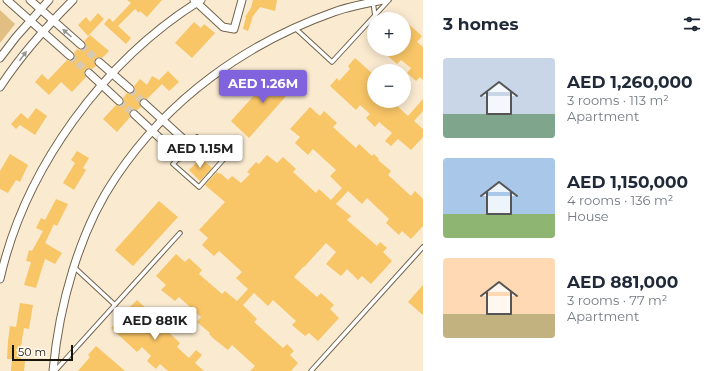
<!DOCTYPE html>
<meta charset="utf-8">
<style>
:root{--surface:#fff;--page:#f6f6f7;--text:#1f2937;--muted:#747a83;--accent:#8163de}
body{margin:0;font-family:Montserrat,sans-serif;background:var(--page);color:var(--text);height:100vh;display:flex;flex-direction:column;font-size:15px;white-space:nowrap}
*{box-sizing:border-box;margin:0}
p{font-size:13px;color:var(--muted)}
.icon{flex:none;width:22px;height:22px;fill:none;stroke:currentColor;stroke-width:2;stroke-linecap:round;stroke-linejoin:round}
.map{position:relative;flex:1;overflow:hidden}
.side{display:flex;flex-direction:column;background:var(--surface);width:300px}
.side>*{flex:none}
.controls{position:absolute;left:367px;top:12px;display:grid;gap:8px}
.controls a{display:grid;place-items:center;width:44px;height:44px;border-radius:50%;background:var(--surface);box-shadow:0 2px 10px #0003;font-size:20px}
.scale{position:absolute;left:12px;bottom:10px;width:61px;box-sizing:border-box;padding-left:4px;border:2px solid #1a150b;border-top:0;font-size:11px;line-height:14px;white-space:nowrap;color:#1a150b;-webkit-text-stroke:3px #fff9ee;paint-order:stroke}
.price{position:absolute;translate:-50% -34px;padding:0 9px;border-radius:4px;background:#fff;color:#222;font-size:13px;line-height:26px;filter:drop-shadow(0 1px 2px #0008)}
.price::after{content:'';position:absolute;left:50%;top:24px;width:12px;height:9px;margin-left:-6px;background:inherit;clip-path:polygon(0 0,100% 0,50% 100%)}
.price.active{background:var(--accent);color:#fff}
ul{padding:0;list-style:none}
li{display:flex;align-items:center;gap:12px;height:100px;padding:0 20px}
li span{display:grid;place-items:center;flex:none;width:112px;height:80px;border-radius:4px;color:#555}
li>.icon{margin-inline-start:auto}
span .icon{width:48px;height:48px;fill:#fffc;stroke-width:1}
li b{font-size:17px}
h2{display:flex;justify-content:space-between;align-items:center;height:48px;padding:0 20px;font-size:17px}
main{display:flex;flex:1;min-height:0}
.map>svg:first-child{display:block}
.green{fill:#e1bf82}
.building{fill:#f8c567}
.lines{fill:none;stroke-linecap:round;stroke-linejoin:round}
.minor-tunnel{stroke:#d8cab2;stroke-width:7;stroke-dasharray:7 3.5;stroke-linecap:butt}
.service-casing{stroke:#70624b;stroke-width:5.5}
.minor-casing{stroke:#70624b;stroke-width:9}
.service{stroke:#fff;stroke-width:3.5}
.minor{stroke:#fff;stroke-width:7}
.oneway{fill:#989691}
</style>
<main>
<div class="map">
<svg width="423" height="371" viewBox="0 0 423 371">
<rect width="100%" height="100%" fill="#faead0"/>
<!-- green -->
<path class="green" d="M0,10L15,24L0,43Z"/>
<!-- building -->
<path class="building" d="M127,0H162L147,17L140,11L139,13L135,9L118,26L131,38L126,44L104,24L109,18L113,22L131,3Z
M253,0H277L275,11L260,7L253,16L248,31L243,29L246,17H245L251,8Z
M98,13L104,19L88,36L78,25L86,17L90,22Z
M404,20L422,36L417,42L423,47V80L420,77L416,81L407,73L411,68L401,60L397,64L380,49H404Z
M194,22L201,28L204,24L215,33L192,58L175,43Z
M90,35L109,51L102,58L100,57L96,58L94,61L96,66L92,69L88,68L85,70L84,74L86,77L72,92L61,82L49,95L35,82L42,74L48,80L67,60L69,61L73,60L75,57L74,53L77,49L80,50L84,49L86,46L84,41Z
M355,58L374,75V101H398L395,104L408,116L423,99V111L414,121L423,129V137L411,150L398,139L391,146L385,141L392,133L379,122L375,127L366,118L370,114L360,105L356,110L330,86L337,78L339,81L350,69L348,66Z
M277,70L295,86L249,138L231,121Z
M168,71L179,82L169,91L162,84L147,99L145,98L141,99L139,102L141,107L137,110L133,109L130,111L129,115L130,117L117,132L103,119L116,105L120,106L123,104L124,100L123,98L127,93L129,94L133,93L135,90L134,86L140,79L147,85L152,76L159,80Z
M310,107L320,116L324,111L337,123L333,127L356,148L359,144L372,156L374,154L379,159L378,160L391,171L388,175L411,196L415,191L423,199V226L411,239L402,231L399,235L386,223L389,219L367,198L362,204L348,191L336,204L351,216L347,220L377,246L380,242L387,248L383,252L392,261L371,284L362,276L358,280L347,269L341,276L326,264L336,252L326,243L304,267H303L294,277L317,297L321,293L334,305L330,309L339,318L318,341L309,333L305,336L292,325L296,321L273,300L268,306L254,293L243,305L257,319L254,322L283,348L287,344L294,351L290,355L298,363L291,371H250L255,366L232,345L228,350L214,339L209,334L210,333L197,322L201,317L179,297L175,301L161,290L166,285L156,276L176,254L185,262L189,258L202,270L199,274L222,294L225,291L237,301L248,289L236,278L242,272L219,251L214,256L202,245L208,238L199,230L225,202L205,185L217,172L219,174L220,173L228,180L232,176L241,183L250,174L247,172L256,162L259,164L267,155L277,163L283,157L296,169L293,172L316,193L319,189L331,200L342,188L330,176L336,170L313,149L308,155L295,143L300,137L290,129Z
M36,108L47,116L35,135L20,125L16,129L11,124L21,113L28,119Z
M77,151L89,158L83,168L86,170L74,190L63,183L75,163L71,160Z
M10,154L28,165L20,182L16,180L8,193L0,189V171Z
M201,158L212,168L200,181L189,170Z
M56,199L68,204L57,226L54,224L45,243L62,253L55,264L45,259L36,288L24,285L31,262L26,261L29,250L32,251L43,231L36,228L41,218L45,220Z
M159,201L178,217L133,266L115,250Z
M423,285V315L408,302Z
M137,300L164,325L162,326L180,343L177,347L189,358L196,350L202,355L195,363L204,371H168L160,364L156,369L147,361L151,356L142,347L137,352L111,328L118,320L121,323L132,311L129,308Z
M20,303L33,305L29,329L24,328L22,339L21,360L25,361L24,371H11L12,359H7L8,341L10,326L16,327Z
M96,346L125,371H78L90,357L88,355Z"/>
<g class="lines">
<!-- minor-tunnel -->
<path class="minor-tunnel" d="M81,45L99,62
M70,56L89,73
M130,89L144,103
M119,101L134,114"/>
<!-- service casing -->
<g class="service-casing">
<path id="service" d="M373,2L375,16
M295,28L332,62L389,0
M180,157L173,164L199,187L223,160L197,137L190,145
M74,267L115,305
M55,371L180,233
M311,371L423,247"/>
</g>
<!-- minor casing -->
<g class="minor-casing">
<path id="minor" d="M7,0L70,56
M30,0L81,45
M194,0L223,27L234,29L242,0
M0,58L16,37L49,0
M99,62L130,89
M89,73L119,101
M0,87C21,55 46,27 73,0
M134,114L180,157L190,145L144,103
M0,279C25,168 104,60 201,0
M53,371C59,306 79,231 116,177C168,99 246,43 334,12C350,6 367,3 384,0"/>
</g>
<!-- service -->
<use href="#service" class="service"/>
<!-- minor -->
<use href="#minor" class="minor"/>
</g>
<!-- one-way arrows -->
<defs><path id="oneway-solid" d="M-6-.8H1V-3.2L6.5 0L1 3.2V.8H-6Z"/></defs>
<g class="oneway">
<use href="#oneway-solid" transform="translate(67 33) rotate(-139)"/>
<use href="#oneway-solid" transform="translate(23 56) rotate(-53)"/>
</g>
</svg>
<div class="controls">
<a>+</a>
<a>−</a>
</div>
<div class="scale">50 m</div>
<b class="price active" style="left:263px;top:104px">AED 1.26M</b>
<b class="price" style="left:200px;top:169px">AED 1.15M</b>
<b class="price" style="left:155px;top:341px">AED 881K</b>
</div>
<section class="side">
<h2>3 homes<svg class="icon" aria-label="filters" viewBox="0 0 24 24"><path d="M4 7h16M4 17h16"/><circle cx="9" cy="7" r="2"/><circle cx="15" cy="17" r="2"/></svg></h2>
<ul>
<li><span style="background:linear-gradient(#c9d6e8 70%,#7fa58c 0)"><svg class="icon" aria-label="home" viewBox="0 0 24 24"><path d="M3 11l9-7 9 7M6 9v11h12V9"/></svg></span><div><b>AED 1,260,000</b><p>3 rooms · 113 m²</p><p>Apartment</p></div></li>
<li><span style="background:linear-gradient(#a9c7e8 70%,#8fb573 0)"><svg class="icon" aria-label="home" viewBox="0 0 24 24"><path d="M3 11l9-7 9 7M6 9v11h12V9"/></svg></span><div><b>AED 1,150,000</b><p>4 rooms · 136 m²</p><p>House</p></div></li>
<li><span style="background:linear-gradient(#ffd9b3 70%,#c2b280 0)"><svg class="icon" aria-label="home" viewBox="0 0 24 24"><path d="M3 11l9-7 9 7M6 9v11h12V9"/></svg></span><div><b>AED 881,000</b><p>3 rooms · 77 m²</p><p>Apartment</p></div></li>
</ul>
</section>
</main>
